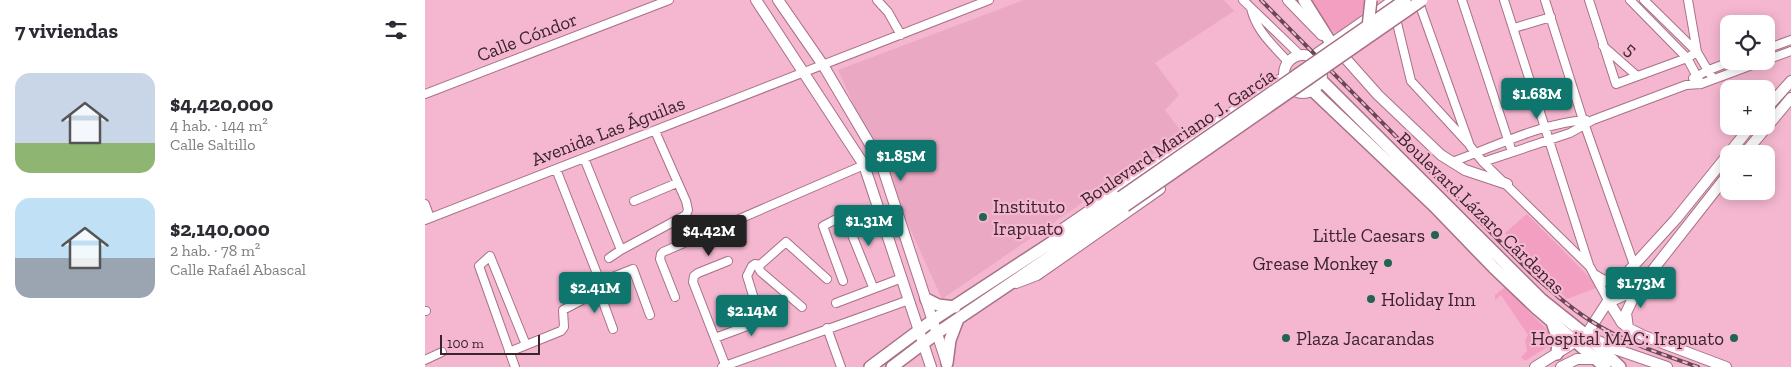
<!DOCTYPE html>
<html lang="es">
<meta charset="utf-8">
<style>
:root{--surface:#fff;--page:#f7f7f7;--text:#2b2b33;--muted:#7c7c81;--accent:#0f766e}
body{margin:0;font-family:"Zilla Slab",serif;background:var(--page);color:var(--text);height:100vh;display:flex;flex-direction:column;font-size:19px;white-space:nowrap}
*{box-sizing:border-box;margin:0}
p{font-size:16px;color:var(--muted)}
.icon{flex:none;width:28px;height:28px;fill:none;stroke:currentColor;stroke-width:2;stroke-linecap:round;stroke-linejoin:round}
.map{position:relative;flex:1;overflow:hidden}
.sheet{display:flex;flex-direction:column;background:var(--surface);width:425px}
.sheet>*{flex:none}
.fabs{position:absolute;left:1295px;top:15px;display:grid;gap:10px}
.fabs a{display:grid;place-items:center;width:55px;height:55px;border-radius:10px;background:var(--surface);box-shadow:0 2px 12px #0003;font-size:25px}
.scale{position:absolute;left:15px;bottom:12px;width:100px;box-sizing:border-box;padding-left:5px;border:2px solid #3b242d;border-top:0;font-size:14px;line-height:18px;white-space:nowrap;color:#3b242d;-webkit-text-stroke:4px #f4b7cf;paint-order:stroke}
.price{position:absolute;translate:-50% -42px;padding:0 11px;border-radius:5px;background:var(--accent);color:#fff;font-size:16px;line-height:32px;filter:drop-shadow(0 1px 2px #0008)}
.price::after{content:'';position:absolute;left:50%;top:30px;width:15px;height:11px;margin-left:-8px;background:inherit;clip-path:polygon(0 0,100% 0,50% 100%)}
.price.on{background:#222;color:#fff}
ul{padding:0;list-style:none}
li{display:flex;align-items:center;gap:15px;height:125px;padding:0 15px}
li span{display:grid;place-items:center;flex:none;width:140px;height:100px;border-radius:15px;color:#555}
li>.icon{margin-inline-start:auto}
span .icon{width:60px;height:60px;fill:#fffc;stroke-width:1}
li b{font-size:21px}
h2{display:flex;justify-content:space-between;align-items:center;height:60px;padding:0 15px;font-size:21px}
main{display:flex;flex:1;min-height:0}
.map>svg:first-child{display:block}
.built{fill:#eba8c3}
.green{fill:#f39fc2}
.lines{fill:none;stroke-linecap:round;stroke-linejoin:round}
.street-casing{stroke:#a87087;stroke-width:10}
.secondary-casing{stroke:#a87087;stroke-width:12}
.primary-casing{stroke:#a87087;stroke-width:14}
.street{stroke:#fff;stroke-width:8}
.secondary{stroke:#fff;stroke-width:10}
.primary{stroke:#fff;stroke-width:11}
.rail-casing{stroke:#684854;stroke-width:4}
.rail{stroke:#f4b7cf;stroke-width:2;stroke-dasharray:5.5;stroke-linecap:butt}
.primary-bridge-casing{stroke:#a87087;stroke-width:14;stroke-linecap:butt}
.primary-bridge{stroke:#fff;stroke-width:11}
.poi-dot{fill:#226453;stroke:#f4b7cf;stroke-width:2}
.labels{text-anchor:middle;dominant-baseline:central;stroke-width:4.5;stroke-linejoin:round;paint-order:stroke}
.street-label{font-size:19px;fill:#3b242d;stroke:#f4b7cf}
.poi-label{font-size:19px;fill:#3b242d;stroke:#f4b7cf;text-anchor:start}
</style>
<main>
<section class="sheet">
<h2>7 viviendas<svg class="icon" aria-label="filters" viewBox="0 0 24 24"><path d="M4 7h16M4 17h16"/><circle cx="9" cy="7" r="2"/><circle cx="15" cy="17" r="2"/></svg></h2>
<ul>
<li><span style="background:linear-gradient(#c9d6e8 70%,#8fb573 0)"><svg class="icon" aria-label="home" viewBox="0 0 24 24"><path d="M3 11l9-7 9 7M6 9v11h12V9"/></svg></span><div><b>$4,420,000</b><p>4 hab. · 144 m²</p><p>Calle Saltillo</p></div></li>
<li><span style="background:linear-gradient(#bfe0f5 60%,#9aa5b1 0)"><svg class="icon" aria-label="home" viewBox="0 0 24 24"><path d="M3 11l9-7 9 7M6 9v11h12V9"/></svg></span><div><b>$2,140,000</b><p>2 hab. · 78 m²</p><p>Calle Rafaél Abascal</p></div></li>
</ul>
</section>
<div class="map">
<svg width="1366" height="367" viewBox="0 0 1366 367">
<rect width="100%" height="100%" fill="#f4b7cf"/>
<!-- built -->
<path class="built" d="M599,0H799L809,11L730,63L754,95L740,110L758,134L517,299L413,70Z"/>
<!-- green -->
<path class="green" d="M882,0H940C939,20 927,25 910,33L897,20Z
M1102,214L1174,287L1142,299L1080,233Z
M1080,287L1128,336L1130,342L1100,361L1096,357L1102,351L1100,340L1103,335L1076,295L1070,300V295Z"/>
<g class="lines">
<!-- street casing -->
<g class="street-casing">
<path id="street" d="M452,0L463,12L476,35
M818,0L875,55
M993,0L1045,146L1058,162L1165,267L1184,302
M1037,0L1087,152
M1079,0L1164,265
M1120,0L1158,120L1209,265
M1164,0L1191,84L1262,58L1272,52
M1205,0L1262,58L1276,84
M1219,0L1272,52L1288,79
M1263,0L1272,52
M826,8C831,31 848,45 863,62
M972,23L986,81L1042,142
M1089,28L1126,17
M1178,46L1212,76
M1341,49L1366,40
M1341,60L1366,51
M1268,78L1284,70L1307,61
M0,94L244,0
M159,158L196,250
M1027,162C1069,147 1116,123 1161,120
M1058,162L1145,133L1168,120L1261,85L1276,84L1338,61
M209,201L252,183
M0,204L5,218
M419,215L448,287
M0,220L564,0
M184,258L196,250L261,215L263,210L261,201L230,131
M418,281L398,226L419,215L430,214L443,218L456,217
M175,282L208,269L225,315
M174,291L188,329
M250,297L235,259L236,254L238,252L439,165
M411,303L477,278
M377,307L336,272L334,269L335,265L361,242L402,279
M0,311H1
M402,328L416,367
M290,338L330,323L335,318L322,276L327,266L330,264L335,265
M84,352L136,331L139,327L138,310L178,289L131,169
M0,360L17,352
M90,367L54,266L65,256L101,345
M297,367L484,300
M301,367L268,282L269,276L273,273L303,261"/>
</g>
<!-- secondary casing -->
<g class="secondary-casing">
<path id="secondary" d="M331,0L439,165L506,367
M353,0L398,65L456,163L522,364
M863,0L897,35
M913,50L953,95L1016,155L1040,170L1082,184
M859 74a19 19 0 1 1 38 0a19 19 0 1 1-38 0Z
M887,57L969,0
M1341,109L1366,81
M1319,154L1366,98
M633,232L854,80
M1171,276C1182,284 1188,282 1199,276
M591,283L612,275L735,189
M1184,302L1212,290L1304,173
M1184,302L1197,323L1203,328L1219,336L1301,367
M1203,328L1201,313L1212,290
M1169,339L1190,349L1242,367
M1110,367L1161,335L1200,275L1251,219L1326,126
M1136,367L1152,359H1172"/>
</g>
<!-- primary casing -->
<g class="primary-casing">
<path id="primary" d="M879,0L906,43
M896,80L1116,299L1161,335L1195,367
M888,91L1009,206L1069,268L1111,308L1180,367
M501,299L513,305L530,307
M1128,325L1133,339L1132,354
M522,363L525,340L533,319
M445,367L508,320L696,197
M467,367L512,333L700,206"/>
</g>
<!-- street -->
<use href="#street" class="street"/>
<!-- secondary -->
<use href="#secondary" class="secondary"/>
<!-- primary -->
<use href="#primary" class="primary"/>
<!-- rail casing -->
<g class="rail-casing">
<path id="rail" d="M836,0L1106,273C1125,290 1144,307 1166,321C1198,342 1237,354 1273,367"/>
</g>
<!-- rail -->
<use href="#rail" class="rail"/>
<!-- primary-bridge casing -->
<g class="primary-bridge-casing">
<path id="primary-bridge" d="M943,27L946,0
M696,197L980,0
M700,206L997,0"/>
</g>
<!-- primary-bridge -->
<use href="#primary-bridge" class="primary-bridge"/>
</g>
<!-- markers -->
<g class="poi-dot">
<circle cx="558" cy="217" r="5"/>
<circle cx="1010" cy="235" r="5"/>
<circle cx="963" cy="263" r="5"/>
<circle cx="946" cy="299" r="5"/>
<circle cx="861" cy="338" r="5"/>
<circle cx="1309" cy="338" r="5"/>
</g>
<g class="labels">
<!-- street labels -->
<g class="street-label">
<text transform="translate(102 37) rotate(-21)">Calle Cóndor</text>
<text transform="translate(1206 49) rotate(41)">5</text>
<text transform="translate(183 131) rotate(-21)">Avenida Las Águilas</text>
<text transform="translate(753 137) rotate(-34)">Boulevard Mariano J. García</text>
<text transform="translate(1056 213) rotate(44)">Boulevard Lázaro Cárdenas</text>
</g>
<!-- poi labels -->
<g class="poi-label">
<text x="568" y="206">Instituto<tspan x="568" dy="22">Irapuato</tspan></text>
<text x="1000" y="235" text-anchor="end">Little Caesars</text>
<text x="953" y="263" text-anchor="end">Grease Monkey</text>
<text x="956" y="299">Holiday Inn</text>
<text x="871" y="338">Plaza Jacarandas</text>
<text x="1299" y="338" text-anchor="end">Hospital MAC: Irapuato</text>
</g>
</g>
</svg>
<div class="fabs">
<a><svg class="icon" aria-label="locate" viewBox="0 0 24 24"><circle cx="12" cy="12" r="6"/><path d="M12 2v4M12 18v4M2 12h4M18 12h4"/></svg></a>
<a>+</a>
<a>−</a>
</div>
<div class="scale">100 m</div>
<b class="price" style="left:1112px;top:120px">$1.68M</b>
<b class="price" style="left:476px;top:182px">$1.85M</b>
<b class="price" style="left:444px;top:247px">$1.31M</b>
<b class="price on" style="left:284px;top:257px">$4.42M</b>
<b class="price" style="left:1216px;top:309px">$1.73M</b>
<b class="price" style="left:170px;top:314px">$2.41M</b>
<b class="price" style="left:327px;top:337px">$2.14M</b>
</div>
</main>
